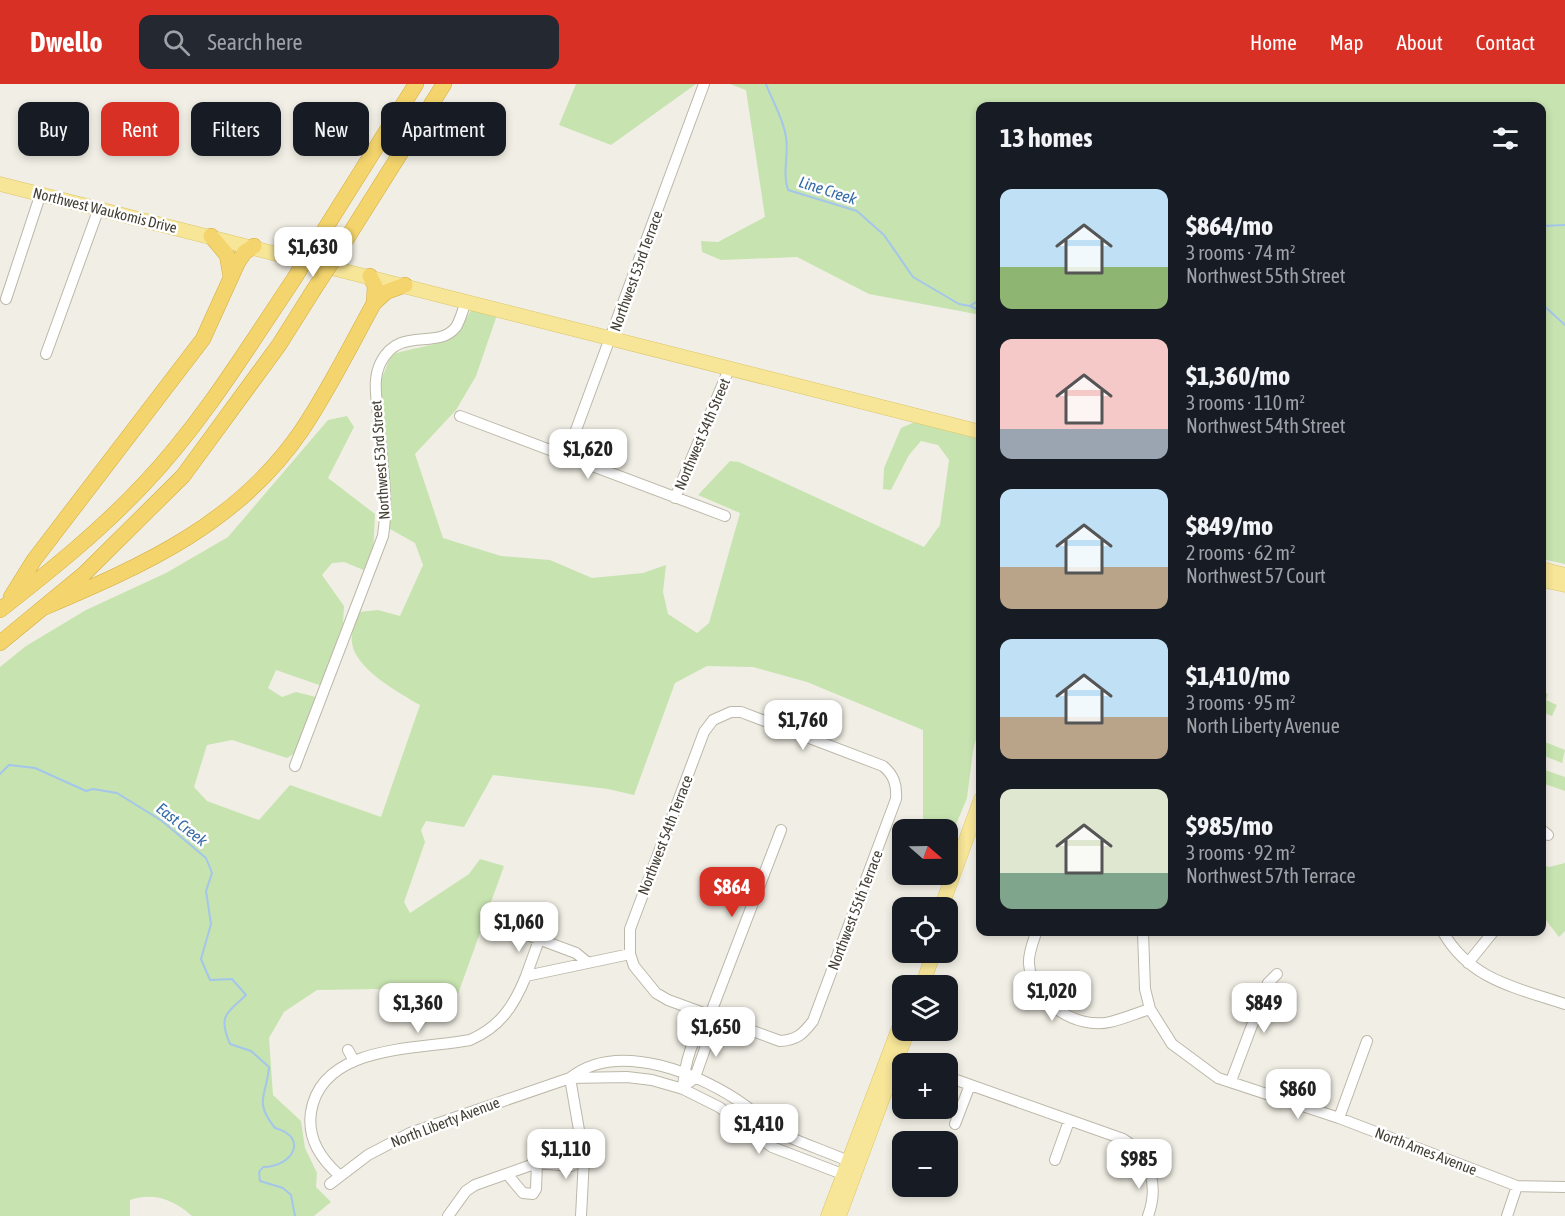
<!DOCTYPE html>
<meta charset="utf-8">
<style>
:root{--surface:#171b24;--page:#242831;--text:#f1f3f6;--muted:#9ea1a6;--accent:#d93025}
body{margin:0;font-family:"Asap Condensed",sans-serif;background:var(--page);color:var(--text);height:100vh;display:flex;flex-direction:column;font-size:22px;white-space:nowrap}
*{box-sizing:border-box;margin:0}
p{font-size:20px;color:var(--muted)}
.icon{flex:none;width:33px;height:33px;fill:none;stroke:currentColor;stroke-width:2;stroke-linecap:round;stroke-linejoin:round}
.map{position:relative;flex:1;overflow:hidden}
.sheet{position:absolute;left:976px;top:18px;width:570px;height:834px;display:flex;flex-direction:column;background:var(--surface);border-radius:12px;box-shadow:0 3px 9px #0003}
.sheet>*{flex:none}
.hud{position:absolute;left:18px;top:18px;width:570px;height:54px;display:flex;gap:12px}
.needle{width:39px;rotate:110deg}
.buttons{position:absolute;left:892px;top:735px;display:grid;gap:12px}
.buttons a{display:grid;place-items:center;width:66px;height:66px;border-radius:12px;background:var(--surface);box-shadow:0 3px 9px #0003;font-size:30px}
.price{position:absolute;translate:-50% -51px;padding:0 14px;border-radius:12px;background:#fff;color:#222;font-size:20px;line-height:39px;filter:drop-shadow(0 2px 3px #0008)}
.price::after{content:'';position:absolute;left:50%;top:36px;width:18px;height:14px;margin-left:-9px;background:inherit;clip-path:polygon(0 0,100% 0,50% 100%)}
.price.active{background:var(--accent);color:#fff}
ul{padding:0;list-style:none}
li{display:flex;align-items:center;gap:18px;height:150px;padding:0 24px}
li span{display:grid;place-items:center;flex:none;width:168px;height:120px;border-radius:12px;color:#555}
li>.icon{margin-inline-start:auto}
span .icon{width:72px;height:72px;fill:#fffc;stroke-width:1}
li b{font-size:26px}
h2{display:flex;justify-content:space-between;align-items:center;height:72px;padding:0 24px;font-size:26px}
.chip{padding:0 21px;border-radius:12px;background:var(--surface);box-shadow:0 3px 9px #0003;font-size:21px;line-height:54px}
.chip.active{background:var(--accent);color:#fff}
header{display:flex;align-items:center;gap:36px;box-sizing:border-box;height:84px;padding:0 30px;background:var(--accent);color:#fff}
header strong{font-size:28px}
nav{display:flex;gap:33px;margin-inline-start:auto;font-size:21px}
.search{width:420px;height:54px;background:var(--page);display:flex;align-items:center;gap:15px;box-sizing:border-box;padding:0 21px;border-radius:12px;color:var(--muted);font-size:22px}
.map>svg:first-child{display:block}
.green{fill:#c7e3b0}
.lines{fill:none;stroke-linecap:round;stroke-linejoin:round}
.stream{stroke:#a4c6ea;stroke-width:2}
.minor-casing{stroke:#bcb7a8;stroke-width:12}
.major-casing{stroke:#dbc569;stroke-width:15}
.highway-casing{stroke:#d2ab3e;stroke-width:16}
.minor{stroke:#fff;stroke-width:10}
.major{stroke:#f7e698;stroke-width:14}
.highway{stroke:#f4d56d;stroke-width:15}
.highway-bridge-casing{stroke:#d2ab3e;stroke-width:16;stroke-linecap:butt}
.highway-bridge{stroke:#f4d56d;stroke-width:15}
.labels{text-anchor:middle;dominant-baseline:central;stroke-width:5;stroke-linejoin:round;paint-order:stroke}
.street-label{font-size:15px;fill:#433f35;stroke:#fff}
.water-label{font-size:16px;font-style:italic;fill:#366ba7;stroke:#fff}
</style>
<header>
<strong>Dwello</strong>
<div class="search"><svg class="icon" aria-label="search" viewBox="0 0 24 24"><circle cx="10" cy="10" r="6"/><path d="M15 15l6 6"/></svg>Search here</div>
<nav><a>Home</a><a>Map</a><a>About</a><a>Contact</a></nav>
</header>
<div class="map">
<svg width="1565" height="1132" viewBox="0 0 1565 1132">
<rect width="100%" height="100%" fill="#f1efe5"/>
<!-- green -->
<path class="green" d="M576,0H696L611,61L559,41Z
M730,0H1565V480L1542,475V22H981V231L869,210L797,173L721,176L702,168L701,157L718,158L765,133L746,6Z
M471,226L497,231L476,292L456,326L415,370L443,454L501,472L550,476L592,494L643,489L666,481L663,508L668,530L697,549L709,539L740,429L698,411L730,377L739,378L924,463L940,441L949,376L938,361L921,357L909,371L891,406L883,405L884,384L901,344L917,337L981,355V635L973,667L967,714L948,760V746L923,745V646L807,598L753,583L707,582L675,599L634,711L608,705L493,691L464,743L426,737L421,746L425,758L404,818L410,829L469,790L480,775L504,782L458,910L375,905L317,906L284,928L269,954L273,1011L301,1037L305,1064L317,1089L316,1103L331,1118L314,1132H192C174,1116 154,1108 130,1116V1132H0V583L26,562L86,526L166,489L228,453L328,336L347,332L354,343L328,394L375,430L373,470L366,487L344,478L332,479L322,491L344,522L343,540L322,602L276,586L268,604L282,613L296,608L316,613L295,669L287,674L232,656L207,661L194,703L207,717L259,736L290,701L381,733L420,621C398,608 347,581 352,551C353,543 357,536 359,528L378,526L400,532L423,481L415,459L390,445L380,299L391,271C429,258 450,267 471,226Z
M1542,608L1548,610L1546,616L1557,621L1552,632L1542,628Z
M1545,658L1565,666L1562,679L1542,671Z
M1542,685L1565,693V707L1542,699Z
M1565,779V847L1559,853L1542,831V781L1549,783Z"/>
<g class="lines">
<!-- stream -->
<path class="stream" d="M766,0C773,19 783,33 786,53C789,72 782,88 788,106L857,127L884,151L913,193L959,220L970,222L981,215
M1542,142L1565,141
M1542,220L1565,241
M970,222L981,227
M0,690L9,681L35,684L86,707L93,705L117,709L162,737L206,774L212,789L206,807L211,840L201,875L210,896L232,895L246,911C226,930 218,932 230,960L251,967L269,983C267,1011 253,1017 275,1044C309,1053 293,1083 263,1083L259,1088L260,1097L283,1104L291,1111L295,1132"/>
<!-- minor casing -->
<g class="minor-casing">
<path id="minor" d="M6,215L41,109
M46,270L99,124
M460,332L725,432
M566,373L704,0
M675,414L729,285
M731,628H741L883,682C894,691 897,701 896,715L813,937C803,950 797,956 780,957L668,916L656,909L634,882L630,870V845L704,648L713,636Z
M295,682L383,452C389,414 381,371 378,332C377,314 372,295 381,278C400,241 437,267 456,243C461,235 463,225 466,217
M1542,746L1548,751
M487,836L576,869L587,878
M1143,848L1145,905L1150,925L1172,960L1218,994L1339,1034L1517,1102L1565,1103
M1443,848C1470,896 1517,904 1565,920
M1036,849C1033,858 1028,870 1029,880C1032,917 1076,946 1110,938C1123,935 1137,929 1150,925
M1468,879L1493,848
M526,892L539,856
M348,966L354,977
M892,972L913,980
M948,993L1123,1055C1151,1072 1159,1102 1148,1132
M570,994C618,955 702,990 746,1022C758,1031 768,1043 782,1050C806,1061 831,1069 855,1080
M570,994L584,1075L581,1132
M1231,997L1268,899L1277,890
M690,998L695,993L712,945L710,931
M683,1005C684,981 693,949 710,931L781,746
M1339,1034L1367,957
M955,1040L970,1001
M1055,1076L1069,1037
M549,1078L554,1072L570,1071L584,1075
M507,1090L523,1109L533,1110L536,1105L537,1079
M340,1092C321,1075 307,1055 311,1028C322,960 417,966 470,956C500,943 514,922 526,892L630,870
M330,1100L368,1071L410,1049L570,994L627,993L652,996L683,1005L719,1023L772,1063L850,1093
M448,1132L466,1107L475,1101L537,1079L571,1082L584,1075
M1507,1132L1517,1102"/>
</g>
<!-- major casing -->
<g class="major-casing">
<path id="major" d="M0,100L981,348
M1542,485L1565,491
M1542,496L1565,501
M941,824L981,715
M922,902L934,868
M828,1132L903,933
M839,1132L908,946"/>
</g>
<!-- highway casing -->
<g class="highway-casing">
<path id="highway" d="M211,152L227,171L231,194
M318,156L416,0
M339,167L444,0
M370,192L375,202L374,219
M11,513L34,476L203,255L238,178L244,169L254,162
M43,524C144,481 238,440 302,346C329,306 351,261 374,219L386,208L405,201
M0,526C50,487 100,447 144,400C202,339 247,265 294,195
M0,559L84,490L183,392L279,261L313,207"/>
</g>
<!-- minor -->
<use href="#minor" class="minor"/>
<!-- major -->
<use href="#major" class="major"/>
<!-- highway -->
<use href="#highway" class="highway"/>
<!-- highway-bridge casing -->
<g class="highway-bridge-casing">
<path id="highway-bridge" d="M294,195L318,156
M313,207L339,167"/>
</g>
<!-- highway-bridge -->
<use href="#highway-bridge" class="highway-bridge"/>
</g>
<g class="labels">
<!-- street labels -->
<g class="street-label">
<text transform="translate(105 126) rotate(14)">Northwest Waukomis Drive</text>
<text transform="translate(636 187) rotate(-70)">Northwest 53rd Terrace</text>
<text transform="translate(702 350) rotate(-67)">Northwest 54th Street</text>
<text transform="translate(380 376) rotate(-94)">Northwest 53rd Street</text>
<text transform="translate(665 751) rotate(-69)">Northwest 54th Terrace</text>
<text transform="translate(855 826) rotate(-69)">Northwest 55th Terrace</text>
<text transform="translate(445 1038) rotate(-21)">North Liberty Avenue</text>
<text transform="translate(1426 1067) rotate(21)">North Ames Avenue</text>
</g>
<!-- water labels -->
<g class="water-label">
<text transform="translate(828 106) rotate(18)">Line Creek</text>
<text transform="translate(182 740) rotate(38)">East Creek</text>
</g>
</g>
</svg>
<div class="buttons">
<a><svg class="needle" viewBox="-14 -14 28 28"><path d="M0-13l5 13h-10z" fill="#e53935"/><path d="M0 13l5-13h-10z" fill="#9ea1a6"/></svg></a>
<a><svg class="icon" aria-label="locate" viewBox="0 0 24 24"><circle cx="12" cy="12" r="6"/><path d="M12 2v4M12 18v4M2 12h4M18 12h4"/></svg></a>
<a><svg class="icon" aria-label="layers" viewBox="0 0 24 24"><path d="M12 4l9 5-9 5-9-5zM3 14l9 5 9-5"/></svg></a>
<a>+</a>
<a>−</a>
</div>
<b class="price" style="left:313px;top:194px">$1,630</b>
<b class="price" style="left:588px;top:396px">$1,620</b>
<b class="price" style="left:803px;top:667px">$1,760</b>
<b class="price active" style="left:732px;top:834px">$864</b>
<b class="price" style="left:519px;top:869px">$1,060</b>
<b class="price" style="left:1052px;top:938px">$1,020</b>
<b class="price" style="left:418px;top:950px">$1,360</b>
<b class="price" style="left:1264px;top:950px">$849</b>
<b class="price" style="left:716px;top:974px">$1,650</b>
<b class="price" style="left:1298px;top:1036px">$860</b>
<b class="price" style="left:759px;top:1071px">$1,410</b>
<b class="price" style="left:566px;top:1096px">$1,110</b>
<b class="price" style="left:1139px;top:1106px">$985</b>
<div class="hud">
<a class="chip">Buy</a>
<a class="chip active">Rent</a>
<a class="chip">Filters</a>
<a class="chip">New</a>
<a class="chip">Apartment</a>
</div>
<section class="sheet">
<h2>13 homes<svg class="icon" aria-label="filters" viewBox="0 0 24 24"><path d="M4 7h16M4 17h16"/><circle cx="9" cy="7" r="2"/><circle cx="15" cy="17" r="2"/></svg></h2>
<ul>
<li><span style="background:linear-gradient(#bfe0f5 65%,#8fb573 0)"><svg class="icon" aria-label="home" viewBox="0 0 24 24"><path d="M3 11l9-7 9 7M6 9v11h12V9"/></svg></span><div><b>$864/mo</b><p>3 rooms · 74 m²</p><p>Northwest 55th Street</p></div></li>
<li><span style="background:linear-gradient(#f6c9c9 75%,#9aa5b1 0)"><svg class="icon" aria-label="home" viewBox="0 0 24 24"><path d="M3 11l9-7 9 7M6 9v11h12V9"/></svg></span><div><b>$1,360/mo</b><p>3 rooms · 110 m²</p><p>Northwest 54th Street</p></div></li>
<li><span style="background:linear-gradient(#bfe0f5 65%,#b9a48a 0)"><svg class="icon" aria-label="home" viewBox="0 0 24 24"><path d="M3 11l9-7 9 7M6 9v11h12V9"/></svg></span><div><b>$849/mo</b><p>2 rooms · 62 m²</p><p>Northwest 57 Court</p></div></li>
<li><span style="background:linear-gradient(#bfe0f5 65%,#b9a48a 0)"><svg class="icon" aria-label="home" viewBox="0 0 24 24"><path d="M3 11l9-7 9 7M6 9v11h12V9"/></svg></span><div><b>$1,410/mo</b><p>3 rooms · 95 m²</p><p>North Liberty Avenue</p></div></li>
<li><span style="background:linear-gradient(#dfe7d0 70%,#7fa58c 0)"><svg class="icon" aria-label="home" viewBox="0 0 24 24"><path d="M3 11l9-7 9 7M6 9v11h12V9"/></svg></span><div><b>$985/mo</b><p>3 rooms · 92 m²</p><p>Northwest 57th Terrace</p></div></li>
</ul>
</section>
</div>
